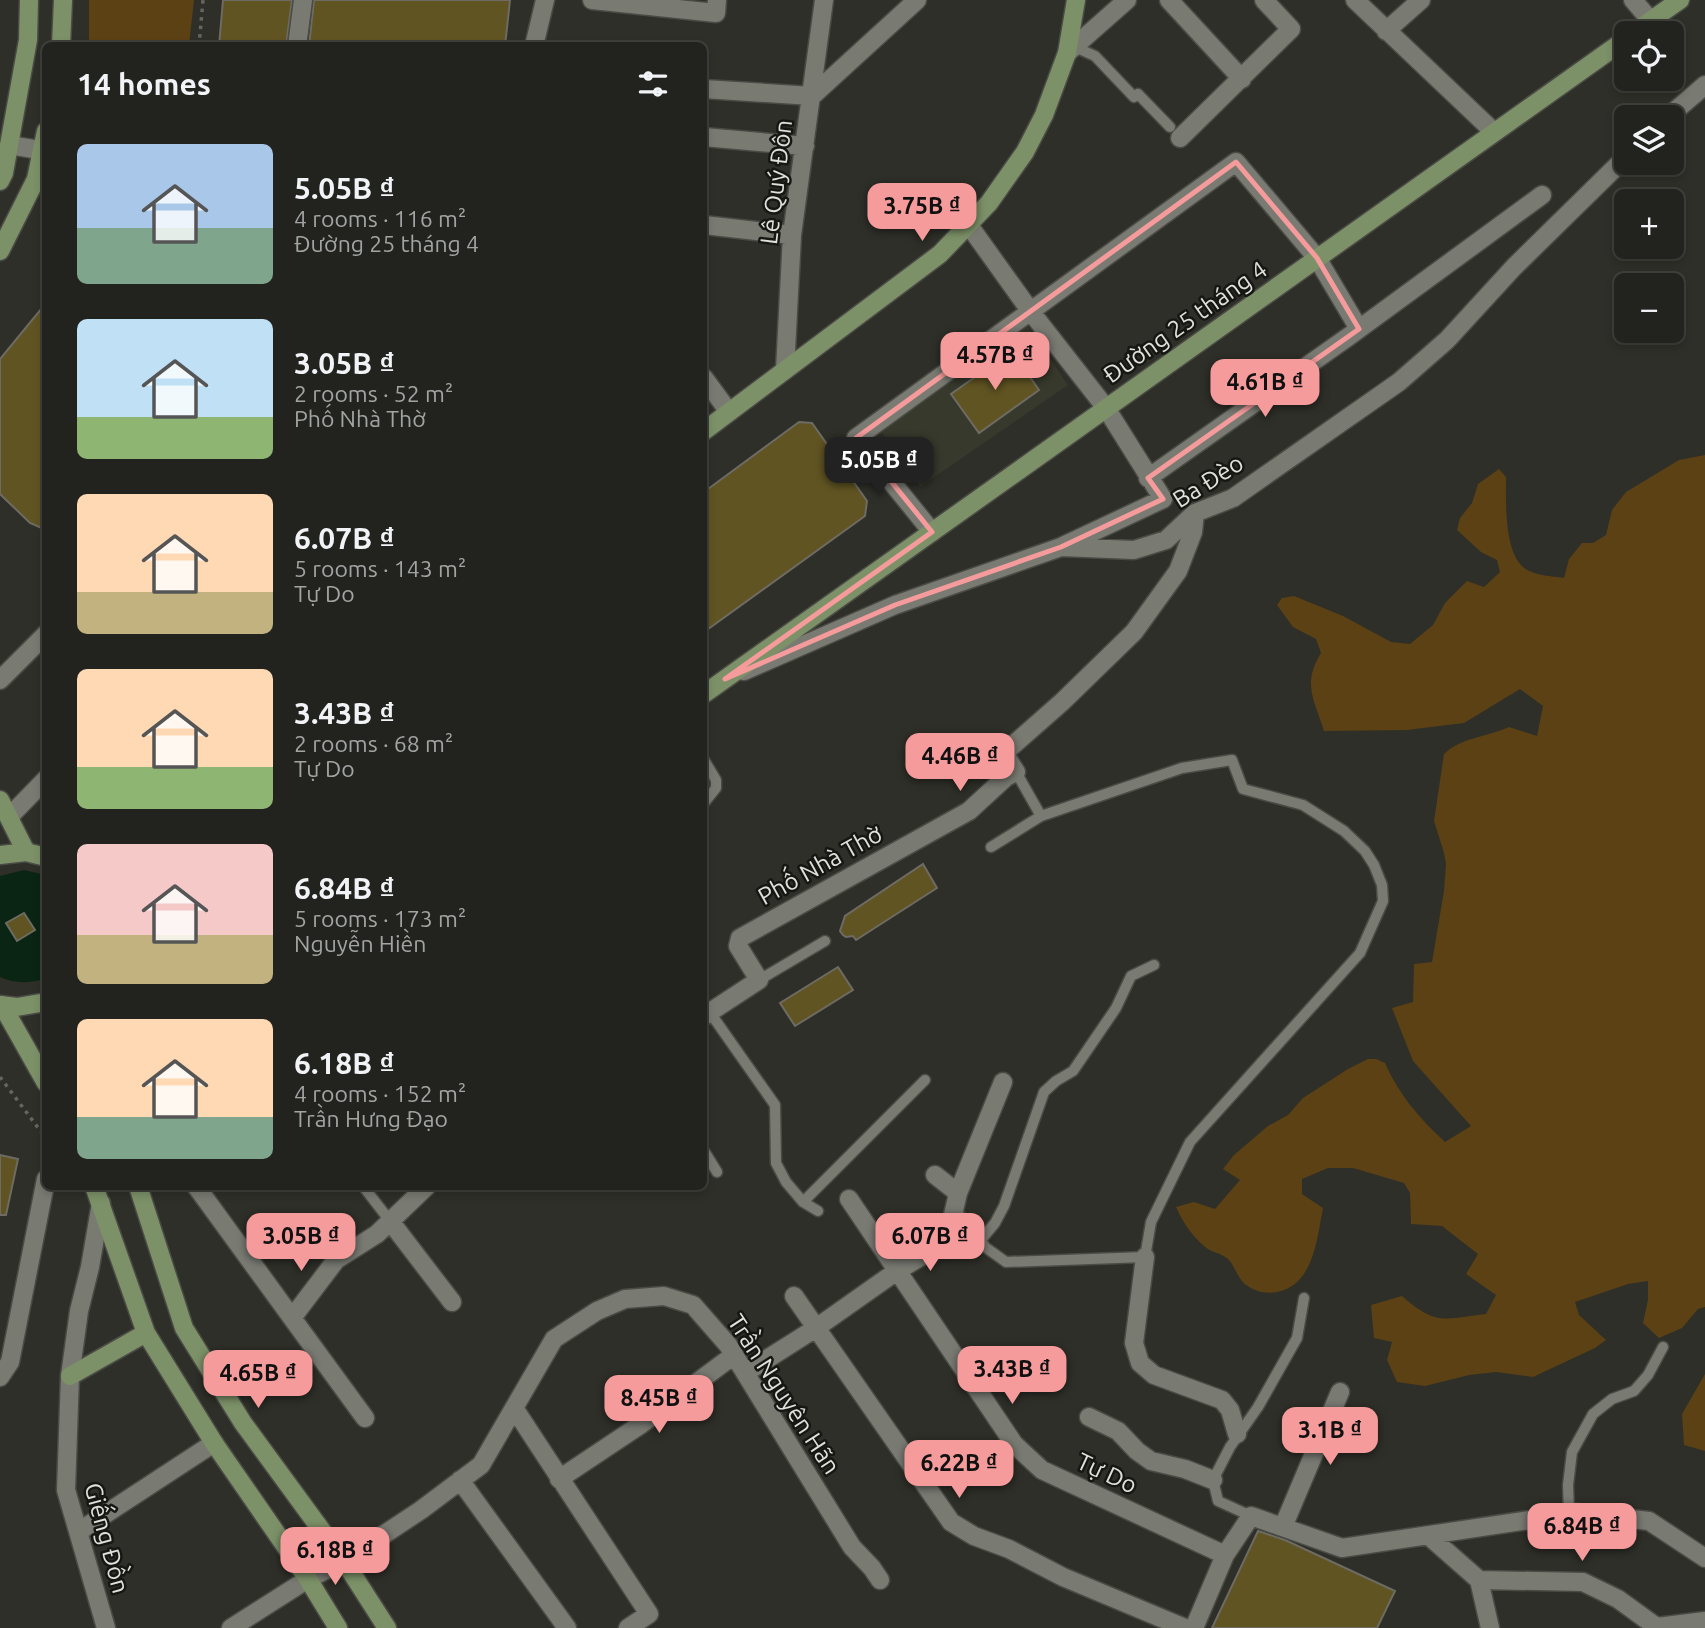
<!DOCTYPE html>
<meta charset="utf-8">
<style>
:root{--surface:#22231e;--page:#2e2f2b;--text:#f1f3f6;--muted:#a2a4a4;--line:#3f403c;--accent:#f59b9b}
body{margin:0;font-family:Ubuntu,sans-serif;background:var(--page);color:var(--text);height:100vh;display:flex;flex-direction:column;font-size:26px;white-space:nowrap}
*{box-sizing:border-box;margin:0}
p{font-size:23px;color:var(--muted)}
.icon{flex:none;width:38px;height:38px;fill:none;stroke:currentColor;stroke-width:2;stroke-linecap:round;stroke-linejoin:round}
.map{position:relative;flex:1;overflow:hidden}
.sheet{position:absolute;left:42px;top:42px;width:665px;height:1148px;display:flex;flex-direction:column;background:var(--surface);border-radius:10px;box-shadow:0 4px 10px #0003,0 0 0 2px var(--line)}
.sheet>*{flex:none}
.tools{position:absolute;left:1614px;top:21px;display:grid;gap:14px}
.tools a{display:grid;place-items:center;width:70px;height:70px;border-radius:10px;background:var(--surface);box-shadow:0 4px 10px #0003,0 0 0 2px var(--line);font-size:35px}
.price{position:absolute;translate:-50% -60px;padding:0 16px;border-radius:14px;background:var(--accent);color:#111;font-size:23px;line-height:46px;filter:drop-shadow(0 2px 4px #0008)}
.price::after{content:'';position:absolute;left:50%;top:42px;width:21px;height:16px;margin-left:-10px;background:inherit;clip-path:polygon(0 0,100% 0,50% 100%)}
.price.active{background:#222;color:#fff}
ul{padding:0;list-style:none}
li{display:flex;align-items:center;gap:21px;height:175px;padding:0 35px}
li span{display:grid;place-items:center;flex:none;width:196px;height:140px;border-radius:10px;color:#555}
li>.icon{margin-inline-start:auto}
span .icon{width:84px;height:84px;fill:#fffc;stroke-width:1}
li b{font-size:30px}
h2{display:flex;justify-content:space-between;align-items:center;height:84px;padding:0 35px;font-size:30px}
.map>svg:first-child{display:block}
.built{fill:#37392d}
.green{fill:#5b4114}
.water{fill:#0a2513;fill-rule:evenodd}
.building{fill:#605422;stroke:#6d6b63;stroke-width:2}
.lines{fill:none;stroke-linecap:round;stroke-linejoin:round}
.lane-casing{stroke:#4b4b46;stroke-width:13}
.street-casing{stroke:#4b4b46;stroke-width:21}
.secondary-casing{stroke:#4b4b46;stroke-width:21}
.path{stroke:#656660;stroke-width:3.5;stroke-dasharray:3.5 5;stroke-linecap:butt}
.lane{stroke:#797a72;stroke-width:10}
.street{stroke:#797a72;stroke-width:18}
.secondary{stroke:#7c9168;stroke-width:18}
.marked{fill:none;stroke:#f59b9b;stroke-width:5;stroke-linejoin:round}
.labels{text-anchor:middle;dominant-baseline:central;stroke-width:5;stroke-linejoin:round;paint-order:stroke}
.street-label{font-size:24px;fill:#e0e0dc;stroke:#161613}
</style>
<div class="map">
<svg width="1705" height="1628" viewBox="0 0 1705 1628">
<rect width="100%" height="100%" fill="#2e2f28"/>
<!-- built -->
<path class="built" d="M1027,325L1068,385L920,487L878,427Z"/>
<!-- green -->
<path class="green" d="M89,0H194L189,45H89Z
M1705,455V1307L1698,1309L1682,1328L1659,1338L1643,1323L1648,1300V1281L1628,1284L1575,1302L1579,1315L1606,1340L1595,1348L1533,1377L1496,1372L1469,1375L1425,1386L1397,1382L1387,1360L1392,1342L1374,1338L1371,1305L1402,1296C1436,1326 1444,1319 1486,1314L1496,1295L1466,1274L1478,1254L1442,1226L1411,1224L1410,1193L1404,1183L1353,1168H1328L1302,1179V1194L1323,1208C1317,1238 1314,1285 1277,1292C1266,1294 1256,1292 1246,1285C1237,1278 1235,1266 1228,1259C1221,1253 1210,1252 1204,1246C1192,1236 1182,1221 1176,1207L1194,1202L1215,1209L1240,1180L1223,1169L1234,1155L1268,1126L1288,1115L1303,1098L1348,1069L1368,1059H1376L1385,1063C1399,1095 1420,1119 1445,1142L1471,1126L1413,1061L1392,1008L1413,1002L1414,964L1432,962L1444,891L1446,864L1444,853L1434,821L1444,754C1462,737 1487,737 1509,727L1537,736L1543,706L1520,689L1464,723L1407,730L1324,731C1314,699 1302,684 1321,653L1316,639L1293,627L1277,605L1282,598L1294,596L1343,616L1391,642L1410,644L1433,625L1445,603L1467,581L1484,587L1500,572L1497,560L1481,552L1457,530L1460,518L1472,503L1478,484L1499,469L1506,477C1506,500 1504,546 1521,565C1531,576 1550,576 1564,578L1569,559L1582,543H1593L1606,535L1612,510L1626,492L1679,460Z
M1705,1374V1451L1684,1445L1682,1414Z"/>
<!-- water -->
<path class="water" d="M24,870L45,875V979C29,983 15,984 0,977V876ZM24,913L35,930L17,941L6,923Z"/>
<!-- building -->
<path class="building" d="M223,0H292L286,46H219Z
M314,0H510L505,46H309Z
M46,303V530L30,523L0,494V359Z
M1012,351L1039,390L979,433L951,394Z
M799,422L812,423L867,501L865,516L704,632V492Z
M923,864L937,888L856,940L853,936L846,937L843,935L840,931L845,916Z
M24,913L35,930L17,941L6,923Z
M838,967L853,990L795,1026L780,1003Z
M0,1155L18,1159L6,1215H0Z
M1258,1531L1285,1540L1395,1591L1377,1628H1212Z"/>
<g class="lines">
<!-- lane casing -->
<g class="lane-casing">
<path id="lane" d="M1075,47L1095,56L1134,97L1138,94L1170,127
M704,760L716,780V788L704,803
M1016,772L1041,816
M759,980L825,941
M704,1004L775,1105L776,1163L786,1182L803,1202L818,1211
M704,1151L717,1172
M363,1186L390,1221
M803,1202L925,1080
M954,1215L960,1216L972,1226L985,1247L1006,1262L1145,1257L1151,1222L1190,1142L1360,953L1383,901L1382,885L1374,865L1365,851L1344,831L1303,805L1243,789L1232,760L1182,768L1041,816L991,847
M980,1241L995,1223L1004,1206L1044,1092L1056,1081L1073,1071L1116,1008L1131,976L1154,965
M1569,1514L1568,1485L1572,1452L1593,1414L1612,1399L1634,1391L1648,1375L1663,1347
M1251,1516L1218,1501L1213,1480L1230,1447L1258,1407L1297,1338L1304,1298"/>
</g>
<!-- street casing -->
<g class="street-casing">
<path id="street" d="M592,0L716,13L717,0
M1169,0L1242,79
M1355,0L1494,132
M1633,0L1651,21
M1386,31L1421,0
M297,46L303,0
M534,46L545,0
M1067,53L1127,0
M704,89L812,96L917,0
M1668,117L1705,85
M704,137L805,146
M1180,138L1291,29L1264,0
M9,145L46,151
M968,224L1031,312L1106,408L1163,499L1063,546
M704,225L792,235
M785,370L792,235L824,0
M704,378L729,412
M1148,478L1348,337L1542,195
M932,532L856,438L1236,162L1317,258L1359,329
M744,671L895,605L1061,547L1134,550L1166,540L1195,513L1233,498L1399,382L1447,340L1514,267L1626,157
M0,680L46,634
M9,817L46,779
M704,1016L759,980L738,946L740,938L969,811L1006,777L1016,772L1004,753L1062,702L1134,632L1178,571L1193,532L1195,513
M935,1175L958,1193
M196,1186L292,1318L336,1260L377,1234L427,1186
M849,1199L1014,1444L1042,1470L1225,1555
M101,1203L90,1267L79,1311L70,1376L66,1490L106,1628
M390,1221L452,1302
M1145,1257L1134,1343L1140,1363L1154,1375L1222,1400L1230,1410L1237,1434
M794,1296L951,1522L974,1536L1009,1549L1063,1577L1185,1628
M292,1318L365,1418
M745,1373L816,1328L897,1271L932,1250L950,1228L958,1193L1003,1082
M0,1377L10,1362L46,1179
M514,1408L649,1614L628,1628
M1089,1417L1118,1431L1137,1451L1151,1461L1185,1469L1213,1480
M559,1479L640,1425L734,1355
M460,1480L567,1628
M1283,1527L1340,1392
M78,1532L214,1443
M1429,1536L1479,1580
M1479,1580L1583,1582L1618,1599L1658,1628
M1479,1580L1490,1628
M1657,1627L1705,1621
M231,1628L308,1579L344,1561L421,1510L481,1465L554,1339L597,1311L625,1299L664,1296L693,1305L728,1345L852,1547L872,1568L880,1580
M1194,1628L1225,1555L1251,1516L1342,1548L1576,1513L1649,1521L1705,1558"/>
</g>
<!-- secondary casing -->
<g class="secondary-casing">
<path id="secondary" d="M1633,33L1680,0
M61,46L63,0
M0,181L4,173L28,40L29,0
M0,251L36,179L46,131
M704,431L940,254L989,203L1025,152L1044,115L1067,53L1076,0
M704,694L1626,39
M0,800L26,852
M0,855L26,852L46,857
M0,1005L17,1007L46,1002
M2,1005L46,1083
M94,1186L146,1333L214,1443L308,1579L338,1628
M138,1186L184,1328L243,1423L344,1561L387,1628
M70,1376L146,1333"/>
</g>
<!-- path -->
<path class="path" d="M199,46L203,0
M0,1077L42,1133"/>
<!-- lane -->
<use href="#lane" class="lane"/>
<!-- street -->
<use href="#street" class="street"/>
<!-- secondary -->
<use href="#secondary" class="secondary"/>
</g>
<!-- marked area -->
<path class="marked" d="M1236,162L1317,258L1359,329L1148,478L1163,499L1061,547L895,605L725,679L932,532L856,438Z"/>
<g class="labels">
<!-- street labels -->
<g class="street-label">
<text transform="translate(776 182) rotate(-83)">Lê Quý Đôn</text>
<text transform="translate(1185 322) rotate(-35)">Đường 25 tháng 4</text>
<text transform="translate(1208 481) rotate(-32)">Ba Đèo</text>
<text transform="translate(820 865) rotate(-29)">Phố Nhà Thờ</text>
<text transform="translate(784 1394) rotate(57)">Trần Nguyên Hãn</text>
<text transform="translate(1107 1473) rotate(25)">Tự Do</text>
<text transform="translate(107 1538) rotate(75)">Giếng Đồn</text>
</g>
</g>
</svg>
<div class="tools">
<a><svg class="icon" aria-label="locate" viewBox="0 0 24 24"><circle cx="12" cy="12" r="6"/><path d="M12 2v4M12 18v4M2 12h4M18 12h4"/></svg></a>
<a><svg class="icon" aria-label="layers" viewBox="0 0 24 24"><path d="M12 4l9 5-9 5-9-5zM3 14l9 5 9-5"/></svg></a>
<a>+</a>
<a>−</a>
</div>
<b class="price" style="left:922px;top:243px">3.75B ₫</b>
<b class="price" style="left:995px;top:392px">4.57B ₫</b>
<b class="price" style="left:1265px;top:419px">4.61B ₫</b>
<b class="price active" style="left:879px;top:497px">5.05B ₫</b>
<b class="price" style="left:960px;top:793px">4.46B ₫</b>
<b class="price" style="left:301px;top:1273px">3.05B ₫</b>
<b class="price" style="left:930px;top:1273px">6.07B ₫</b>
<b class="price" style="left:1012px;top:1406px">3.43B ₫</b>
<b class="price" style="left:258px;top:1410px">4.65B ₫</b>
<b class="price" style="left:659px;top:1435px">8.45B ₫</b>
<b class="price" style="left:1330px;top:1467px">3.1B ₫</b>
<b class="price" style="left:959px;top:1500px">6.22B ₫</b>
<b class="price" style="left:1582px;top:1563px">6.84B ₫</b>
<b class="price" style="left:335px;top:1587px">6.18B ₫</b>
<section class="sheet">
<h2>14 homes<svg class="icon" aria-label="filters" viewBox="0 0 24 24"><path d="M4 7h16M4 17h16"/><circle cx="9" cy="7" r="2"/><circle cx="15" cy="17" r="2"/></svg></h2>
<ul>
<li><span style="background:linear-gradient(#a9c7e8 60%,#7fa58c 0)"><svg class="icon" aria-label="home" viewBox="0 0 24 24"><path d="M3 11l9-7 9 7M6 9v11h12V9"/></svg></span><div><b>5.05B ₫</b><p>4 rooms · 116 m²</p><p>Đường 25 tháng 4</p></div></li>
<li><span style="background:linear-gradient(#bfe0f5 70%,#8fb573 0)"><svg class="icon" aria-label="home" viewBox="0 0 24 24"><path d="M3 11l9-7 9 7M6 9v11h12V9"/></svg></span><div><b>3.05B ₫</b><p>2 rooms · 52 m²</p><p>Phố Nhà Thờ</p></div></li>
<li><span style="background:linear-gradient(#ffd9b3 70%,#c2b280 0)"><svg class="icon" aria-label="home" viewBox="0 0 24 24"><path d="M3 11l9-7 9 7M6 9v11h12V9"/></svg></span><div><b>6.07B ₫</b><p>5 rooms · 143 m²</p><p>Tự Do</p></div></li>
<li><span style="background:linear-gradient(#ffd9b3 70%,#8fb573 0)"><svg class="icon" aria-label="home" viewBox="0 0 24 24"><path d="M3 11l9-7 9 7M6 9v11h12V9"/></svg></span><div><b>3.43B ₫</b><p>2 rooms · 68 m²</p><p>Tự Do</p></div></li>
<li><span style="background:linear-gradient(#f6c9c9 65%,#c2b280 0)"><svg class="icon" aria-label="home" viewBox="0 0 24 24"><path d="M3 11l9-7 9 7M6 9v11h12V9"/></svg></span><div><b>6.84B ₫</b><p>5 rooms · 173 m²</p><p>Nguyễn Hiền</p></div></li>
<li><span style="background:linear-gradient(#ffd9b3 70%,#7fa58c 0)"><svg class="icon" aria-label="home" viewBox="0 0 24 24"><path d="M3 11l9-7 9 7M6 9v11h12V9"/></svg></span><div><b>6.18B ₫</b><p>4 rooms · 152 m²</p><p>Trần Hưng Đạo</p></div></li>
</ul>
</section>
</div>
